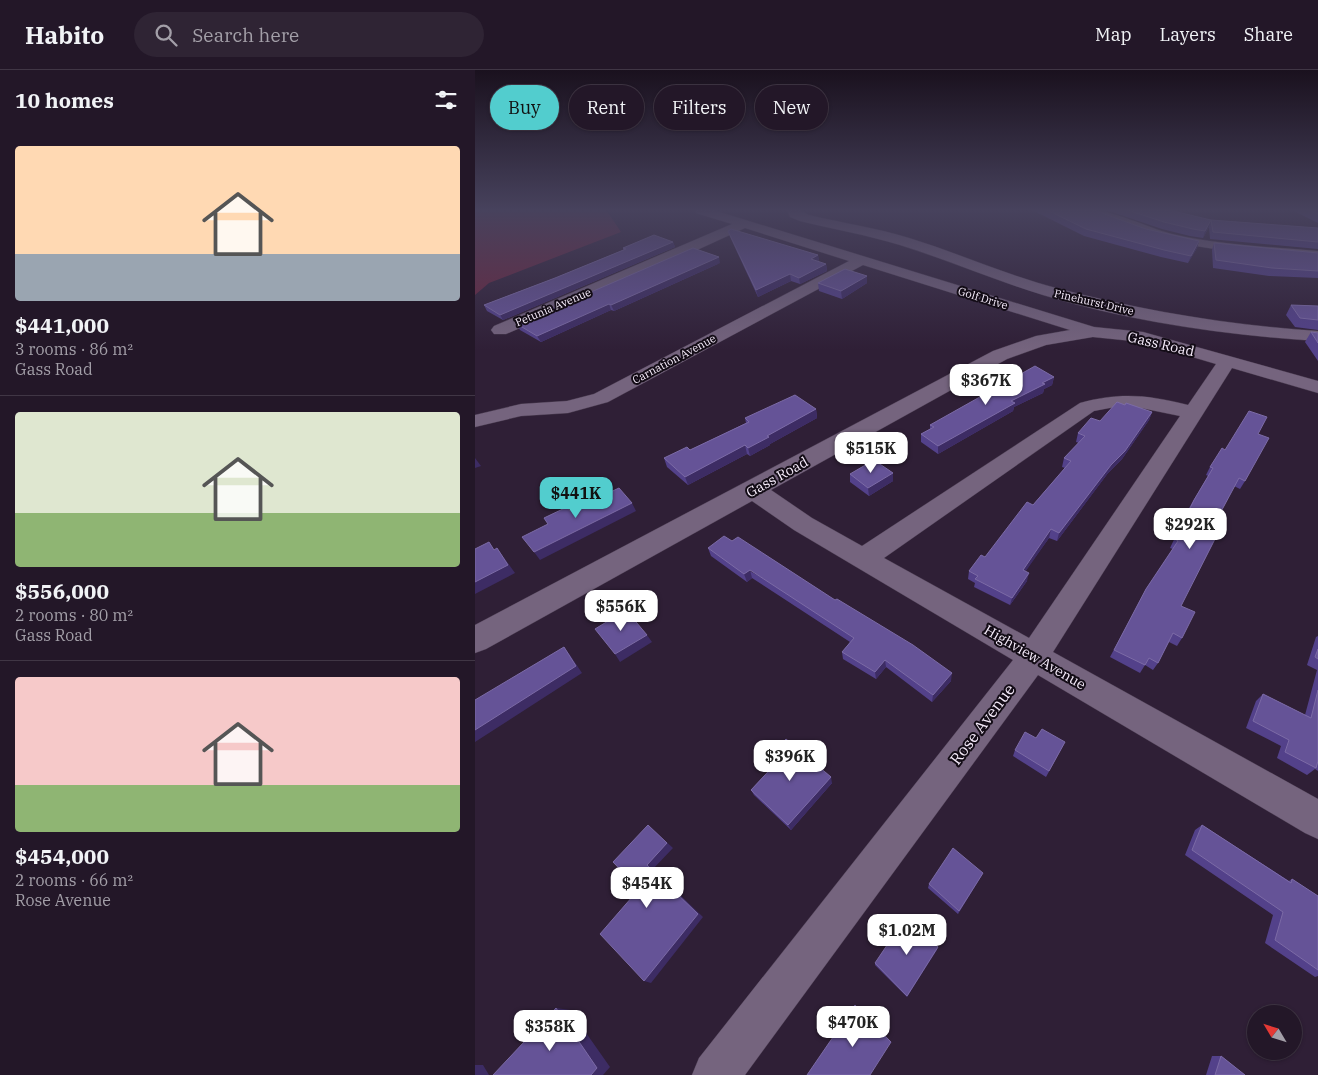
<!DOCTYPE html>
<meta charset="utf-8">
<style>
:root{--surface:#231728;--page:#2f2434;--text:#f1f3f6;--muted:#a39fa8;--line:#403645;--accent:#52cdce}
body{margin:0;font-family:"IBM Plex Serif",serif;background:var(--page);color:var(--text);height:100vh;display:flex;flex-direction:column;font-size:19px;white-space:nowrap}
*{box-sizing:border-box;margin:0}
p{font-size:16px;color:var(--muted)}
.icon{flex:none;width:28px;height:28px;fill:none;stroke:currentColor;stroke-width:2;stroke-linecap:round;stroke-linejoin:round}
.map{position:relative;flex:1;overflow:hidden}
.details{display:flex;flex-direction:column;background:var(--surface);width:475px}
.details>*{flex:none}
.guide{position:absolute;left:15px;top:15px;width:475px;height:45px;display:flex;gap:10px}
.needle{width:32px;rotate:308deg}
.fabs{position:absolute;left:772px;top:935px;display:grid;gap:10px}
.fabs a{display:grid;place-items:center;width:55px;height:55px;border-radius:50%;background:var(--surface);box-shadow:0 1px 4px #0004,0 0 0 1px var(--line);font-size:25px}
.price{position:absolute;translate:-50% -42px;padding:0 11px;border-radius:10px;background:#fff;color:#222;font-size:16px;line-height:32px;filter:drop-shadow(0 1px 2px #0008)}
.price::after{content:'';position:absolute;left:50%;top:30px;width:15px;height:11px;margin-left:-8px;background:inherit;clip-path:polygon(0 0,100% 0,50% 100%)}
.price.selected{background:var(--accent);color:#111}
ul{padding:0;list-style:none}
li{display:grid;align-content:center;gap:10px;height:265px;padding:0 15px}
li+li{border-top:1px solid var(--line)}
li span{display:grid;place-items:center;height:155px;border-radius:5px;color:#555}
li>.icon{margin-inline-start:auto}
span .icon{width:90px;height:90px;fill:#fffc;stroke-width:1}
li b{font-size:21px}
h2{display:flex;justify-content:space-between;align-items:center;height:60px;padding:0 15px;font-size:21px}
.pill{padding:0 18px;border-radius:22px;background:var(--surface);box-shadow:0 1px 4px #0004,0 0 0 1px var(--line);font-size:18px;line-height:45px}
.pill.selected{background:var(--accent);color:#111}
header{display:flex;align-items:center;gap:30px;box-sizing:border-box;height:70px;padding:0 25px;background:var(--surface);border-bottom:1px solid var(--line)}
header strong{font-size:24px}
nav{display:flex;gap:28px;margin-inline-start:auto;font-size:18px}
.search{width:350px;height:45px;background:var(--page);display:flex;align-items:center;gap:12px;box-sizing:border-box;padding:0 18px;border-radius:28px;color:var(--muted);font-size:19px}
main{display:flex;flex:1;min-height:0}
.map>svg:first-child{display:block}
.green{fill:#6b253e}
.lines{fill:none;stroke-linecap:round;stroke-linejoin:round}
.minor-casing{stroke:#483a4e;stroke-width:1}
.minor{fill:#75647e;fill-rule:evenodd}
.wall{fill:#53418a}
.shaded-wall{fill:#3d2c64}
.building{fill:#655397;stroke:#7c6ba6}
.labels{text-anchor:middle;dominant-baseline:central;stroke-width:4;stroke-linejoin:round;paint-order:stroke}
.far-street-label{font-size:11px;fill:#f6ecfb;stroke:#130c16}
.street-label{font-size:14px;fill:#f6ecfb;stroke:#130c16}
.near-street-label{font-size:16px;fill:#f6ecfb;stroke:#130c16}
</style>
<header>
<strong>Habito</strong>
<div class="search"><svg class="icon" aria-label="search" viewBox="0 0 24 24"><circle cx="10" cy="10" r="6"/><path d="M15 15l6 6"/></svg>Search here</div>
<nav><a>Map</a><a>Layers</a><a>Share</a></nav>
</header>
<main>
<section class="details">
<h2>10 homes<svg class="icon" aria-label="filters" viewBox="0 0 24 24"><path d="M4 7h16M4 17h16"/><circle cx="9" cy="7" r="2"/><circle cx="15" cy="17" r="2"/></svg></h2>
<ul>
<li><span style="background:linear-gradient(#ffd9b3 70%,#9aa5b1 0)"><svg class="icon" aria-label="home" viewBox="0 0 24 24"><path d="M3 11l9-7 9 7M6 9v11h12V9"/></svg></span><div><b>$441,000</b><p>3 rooms · 86 m²</p><p>Gass Road</p></div></li>
<li><span style="background:linear-gradient(#dfe7d0 65%,#8fb573 0)"><svg class="icon" aria-label="home" viewBox="0 0 24 24"><path d="M3 11l9-7 9 7M6 9v11h12V9"/></svg></span><div><b>$556,000</b><p>2 rooms · 80 m²</p><p>Gass Road</p></div></li>
<li><span style="background:linear-gradient(#f6c9c9 70%,#8fb573 0)"><svg class="icon" aria-label="home" viewBox="0 0 24 24"><path d="M3 11l9-7 9 7M6 9v11h12V9"/></svg></span><div><b>$454,000</b><p>2 rooms · 66 m²</p><p>Rose Avenue</p></div></li>
</ul>
</section>
<div class="map">
<svg width="843" height="1005" viewBox="0 0 843 1005">
<rect width="100%" height="100%" fill="#2f1f36"/>
<!-- green -->
<path class="green" d="M0,140H136L132,141L146,162L14,213L0,225Z"/>
<g class="lines">
<!-- minor casing -->
<g class="minor-casing">
<path id="minor" d="M220,140H238L619,257L668,262L843,311V323L757,298L578,582L843,729V769L830,763L563,605L270,1005H217L224,988L538,590L319,460L277,431L11,579L0,583V555L518,281L561,266L595,260L388,195L133,332L93,343L46,346L0,357V345L46,334L92,331L119,324L374,191L270,158L172,203L31,264H19L16,260L19,256L257,154L221,143ZM618,267L667,272L741,294L713,335C673,325 645,322 605,333L387,476L337,448L296,420L532,289L571,275ZM640,337L666,338L705,346L554,568L409,488L619,341Z
M312,140H324L334,145C367,153 402,158 434,168C483,183 531,205 581,218C668,241 754,255 843,261V271C750,265 657,252 568,225C519,210 473,190 425,175C392,165 358,159 325,151L315,147Z
M613,140C639,140 670,157 697,164C745,175 794,177 843,181V189C764,184 687,177 614,143Z"/>
</g>
<!-- minor -->
<use href="#minor" class="minor"/>
</g>
<!-- wall -->
<path class="wall" d="M557,140H694L736,150L843,158V179L735,169L734,157L728,168L715,166L687,159L634,141L620,140L643,149L671,159L724,171L722,178L713,193L686,187L609,166Z
M817,140H843V153Z
M253,161L343,185L344,192L351,194L352,201L325,214L316,211L283,227L255,167Z
M198,172L200,177L28,250L12,241L9,235L80,208L148,180V178Z
M739,173L843,183V208L794,206L738,198L737,180Z
M245,193L139,241L136,240L66,272L45,260L42,254Z
M343,213H392L367,229L344,221Z
M816,235L843,236V260L820,257L811,245Z
M836,262L843,263V291L830,272Z
M579,307L577,315L569,319L568,323L539,337L538,341L463,384L446,372V364L455,359V355Z
M650,335L677,342L674,350L647,389L633,403L582,471L574,468L550,501L552,511L535,535L499,517L500,513L493,509L494,501L510,487L558,435L590,398L587,397L589,388L604,373L601,372L603,363L625,351Z
M341,339L342,348L295,374V375L275,386L272,384L213,415L192,397L189,388L215,380L271,353L270,348Z
M783,364L770,411L765,419L759,416L734,464L706,536L707,568L702,576L694,572L683,593L678,600L670,595L665,603L635,587L671,519L698,479L695,478L714,438L733,406L731,405L735,397L750,380Z
M375,404L418,411L394,426L375,412Z
M233,478L476,611L457,632L411,597L401,609L368,589L367,582L375,572L277,508L272,512L236,486Z
M843,566V701L840,699L832,705L802,688L806,676L771,658L781,631L788,624L830,645L842,600L832,595L841,567Z
M561,668L590,672L571,707L538,686L540,680Z
M296,684L357,713L316,760L279,725L276,720L302,692L299,690Z
M727,755L814,811L817,809L843,826V906L840,907L790,873L798,845L710,785L720,760Z
M508,803L483,844L453,818L454,814Z
M463,877L432,927L400,895V893Z
M737,986H746L770,1005H731Z"/>
<!-- shaded-wall -->
<path class="shaded-wall" d="M736,150L734,157L728,168L730,161Z
M724,171L722,178L713,193L716,186Z
M198,172L200,177L28,250L25,245Z
M343,185L344,192L336,189Z
M244,187L245,193L139,241L136,235Z
M351,194L352,201L325,214L324,208Z
M315,204L316,211L283,227L281,220Z
M392,206V213L367,229L366,221Z
M134,234L136,240L66,272L62,266Z
M579,307L577,315L569,319L568,323L539,337L538,341L463,384V376L536,331L567,313Z
M341,339L342,348L295,374V375L275,386L273,378L292,366Z
M677,342L674,350L647,389L633,403L582,471L584,463L636,395Z
M270,375L272,384L213,415L210,407Z
M0,388L6,396L0,398Z
M418,403V411L394,426L393,418Z
M157,433L161,441L65,490L59,482Z
M576,459L574,468L546,508L548,500Z
M22,478L40,503L0,524V512Z
M275,500L277,508L272,512L269,504Z
M554,503L552,511L535,535L537,528Z
M172,565L177,572L145,592L140,584Z
M89,577L95,585L107,603L0,672V660Z
M410,590L411,597L401,609L400,602Z
M477,603L476,611L457,632L458,625Z
M356,707L357,713L316,760L313,755Z
M173,755L198,778L178,799L228,847L176,913L169,911Z
M508,803L506,807L483,844L484,841Z
M463,877L462,880L432,927V926Z
M81,938L95,940L135,997L128,1005H116Z
M0,995H8L14,1005H0Z"/>
<!-- building -->
<path class="building" d="M572,140H619L643,149L671,159L724,171L716,186L689,180L611,159Z
M652,140H694L736,150L843,158V172L738,162L736,150L730,161L718,159L689,152Z
M834,140H843V144Z
M256,159L343,185L336,189L351,194L324,208L315,204L281,220L253,161Z
M179,165L198,172L25,245L9,235L80,208L151,179L148,178Z
M739,173L843,183V201L797,198L741,190Z
M218,178L244,187L136,235L134,234L62,266L42,254Z
M370,199L392,206L366,221L343,213Z
M816,235L843,236V250L825,248Z
M836,262L843,263V273Z
M560,296L579,307L567,313L570,314L536,331L540,333L463,376L446,364L459,357L455,355Z
M320,325L341,339L292,366L294,367L273,378L270,375L210,407L189,388L212,377L215,380L274,352L270,348Z
M642,332L650,335L651,333L677,342L650,381L636,395L584,463L576,459L548,500L554,503L537,528L500,509L503,506L494,501L506,485L510,487L552,432L558,435L596,391L589,388L610,366L603,363L616,348L625,351Z
M774,341L792,347L783,364L794,368L770,411L764,408L734,464L741,467L706,536L720,542L707,568L698,563L683,593L674,588L670,595L639,580L671,519L703,471L700,469L719,430L738,398L735,397L747,378L750,380Z
M399,390L418,403L393,418L375,404Z
M144,418L157,433L59,482L47,467L73,454L69,448L92,437L95,441Z
M249,466L257,471L263,467L360,530L362,529L438,575L477,603L458,625L410,590L400,602L367,582L379,568L275,500L269,504L233,478Z
M14,472L19,480L22,478L33,495L0,512V479Z
M151,540L172,565L140,584L120,559Z
M89,577L101,596L0,660V630Z
M843,579V589L840,587Z
M843,620V691L841,698L810,682L814,670L778,651L788,624L836,648Z
M567,659L590,672L574,701L540,680L550,662L561,668Z
M311,669L356,707L313,755L276,720L304,690L296,684Z
M173,755L192,773L172,795L223,844L169,911L125,864L164,819L138,792Z
M727,755L816,813L817,809L843,826V900L800,870L808,842L717,780Z
M478,778L508,803L484,841L454,814Z
M431,847L463,877L432,926L400,893Z
M380,935L416,972L395,1005H332Z
M81,938L122,998L116,1005H18Z
M746,986L770,1005H740Z"/>
<!-- sky -->
<linearGradient id="sky" x2="0" y2="1"><stop stop-color="#1a111e"/><stop offset="0.5" stop-color="#47425d"/><stop offset="1" stop-color="#47425d" stop-opacity="0"/></linearGradient>
<rect width="843" height="280" fill="url(#sky)"/>
<g class="labels">
<!-- far-street labels -->
<g class="far-street-label">
<text transform="translate(508 228) rotate(17)">Golf Drive</text>
<text transform="translate(619 232) rotate(13)">Pinehurst Drive</text>
<text transform="translate(78 237) rotate(-23)">Petunia Avenue</text>
<text transform="translate(199 289) rotate(-28)">Carnation Avenue</text>
</g>
<!-- street labels -->
<g class="street-label">
<text transform="translate(686 274) rotate(13)">Gass Road</text>
<text transform="translate(302 407) rotate(-29)">Gass Road</text>
<text transform="translate(560 587) rotate(30)">Highview Avenue</text>
</g>
<!-- near-street labels -->
<g class="near-street-label">
<text transform="translate(507 654) rotate(-53)">Rose Avenue</text>
</g>
</g>
</svg>
<div class="fabs">
<a><svg class="needle" viewBox="-14 -14 28 28"><path d="M0-13l5 13h-10z" fill="#e53935"/><path d="M0 13l5-13h-10z" fill="#a39fa8"/></svg></a>
</div>
<b class="price" style="left:511px;top:336px">$367K</b>
<b class="price" style="left:396px;top:404px">$515K</b>
<b class="price selected" style="left:101px;top:449px">$441K</b>
<b class="price" style="left:715px;top:480px">$292K</b>
<b class="price" style="left:146px;top:562px">$556K</b>
<b class="price" style="left:315px;top:712px">$396K</b>
<b class="price" style="left:172px;top:839px">$454K</b>
<b class="price" style="left:432px;top:886px">$1.02M</b>
<b class="price" style="left:378px;top:978px">$470K</b>
<b class="price" style="left:75px;top:982px">$358K</b>
<div class="guide">
<a class="pill selected">Buy</a>
<a class="pill">Rent</a>
<a class="pill">Filters</a>
<a class="pill">New</a>
</div>
</div>
</main>
